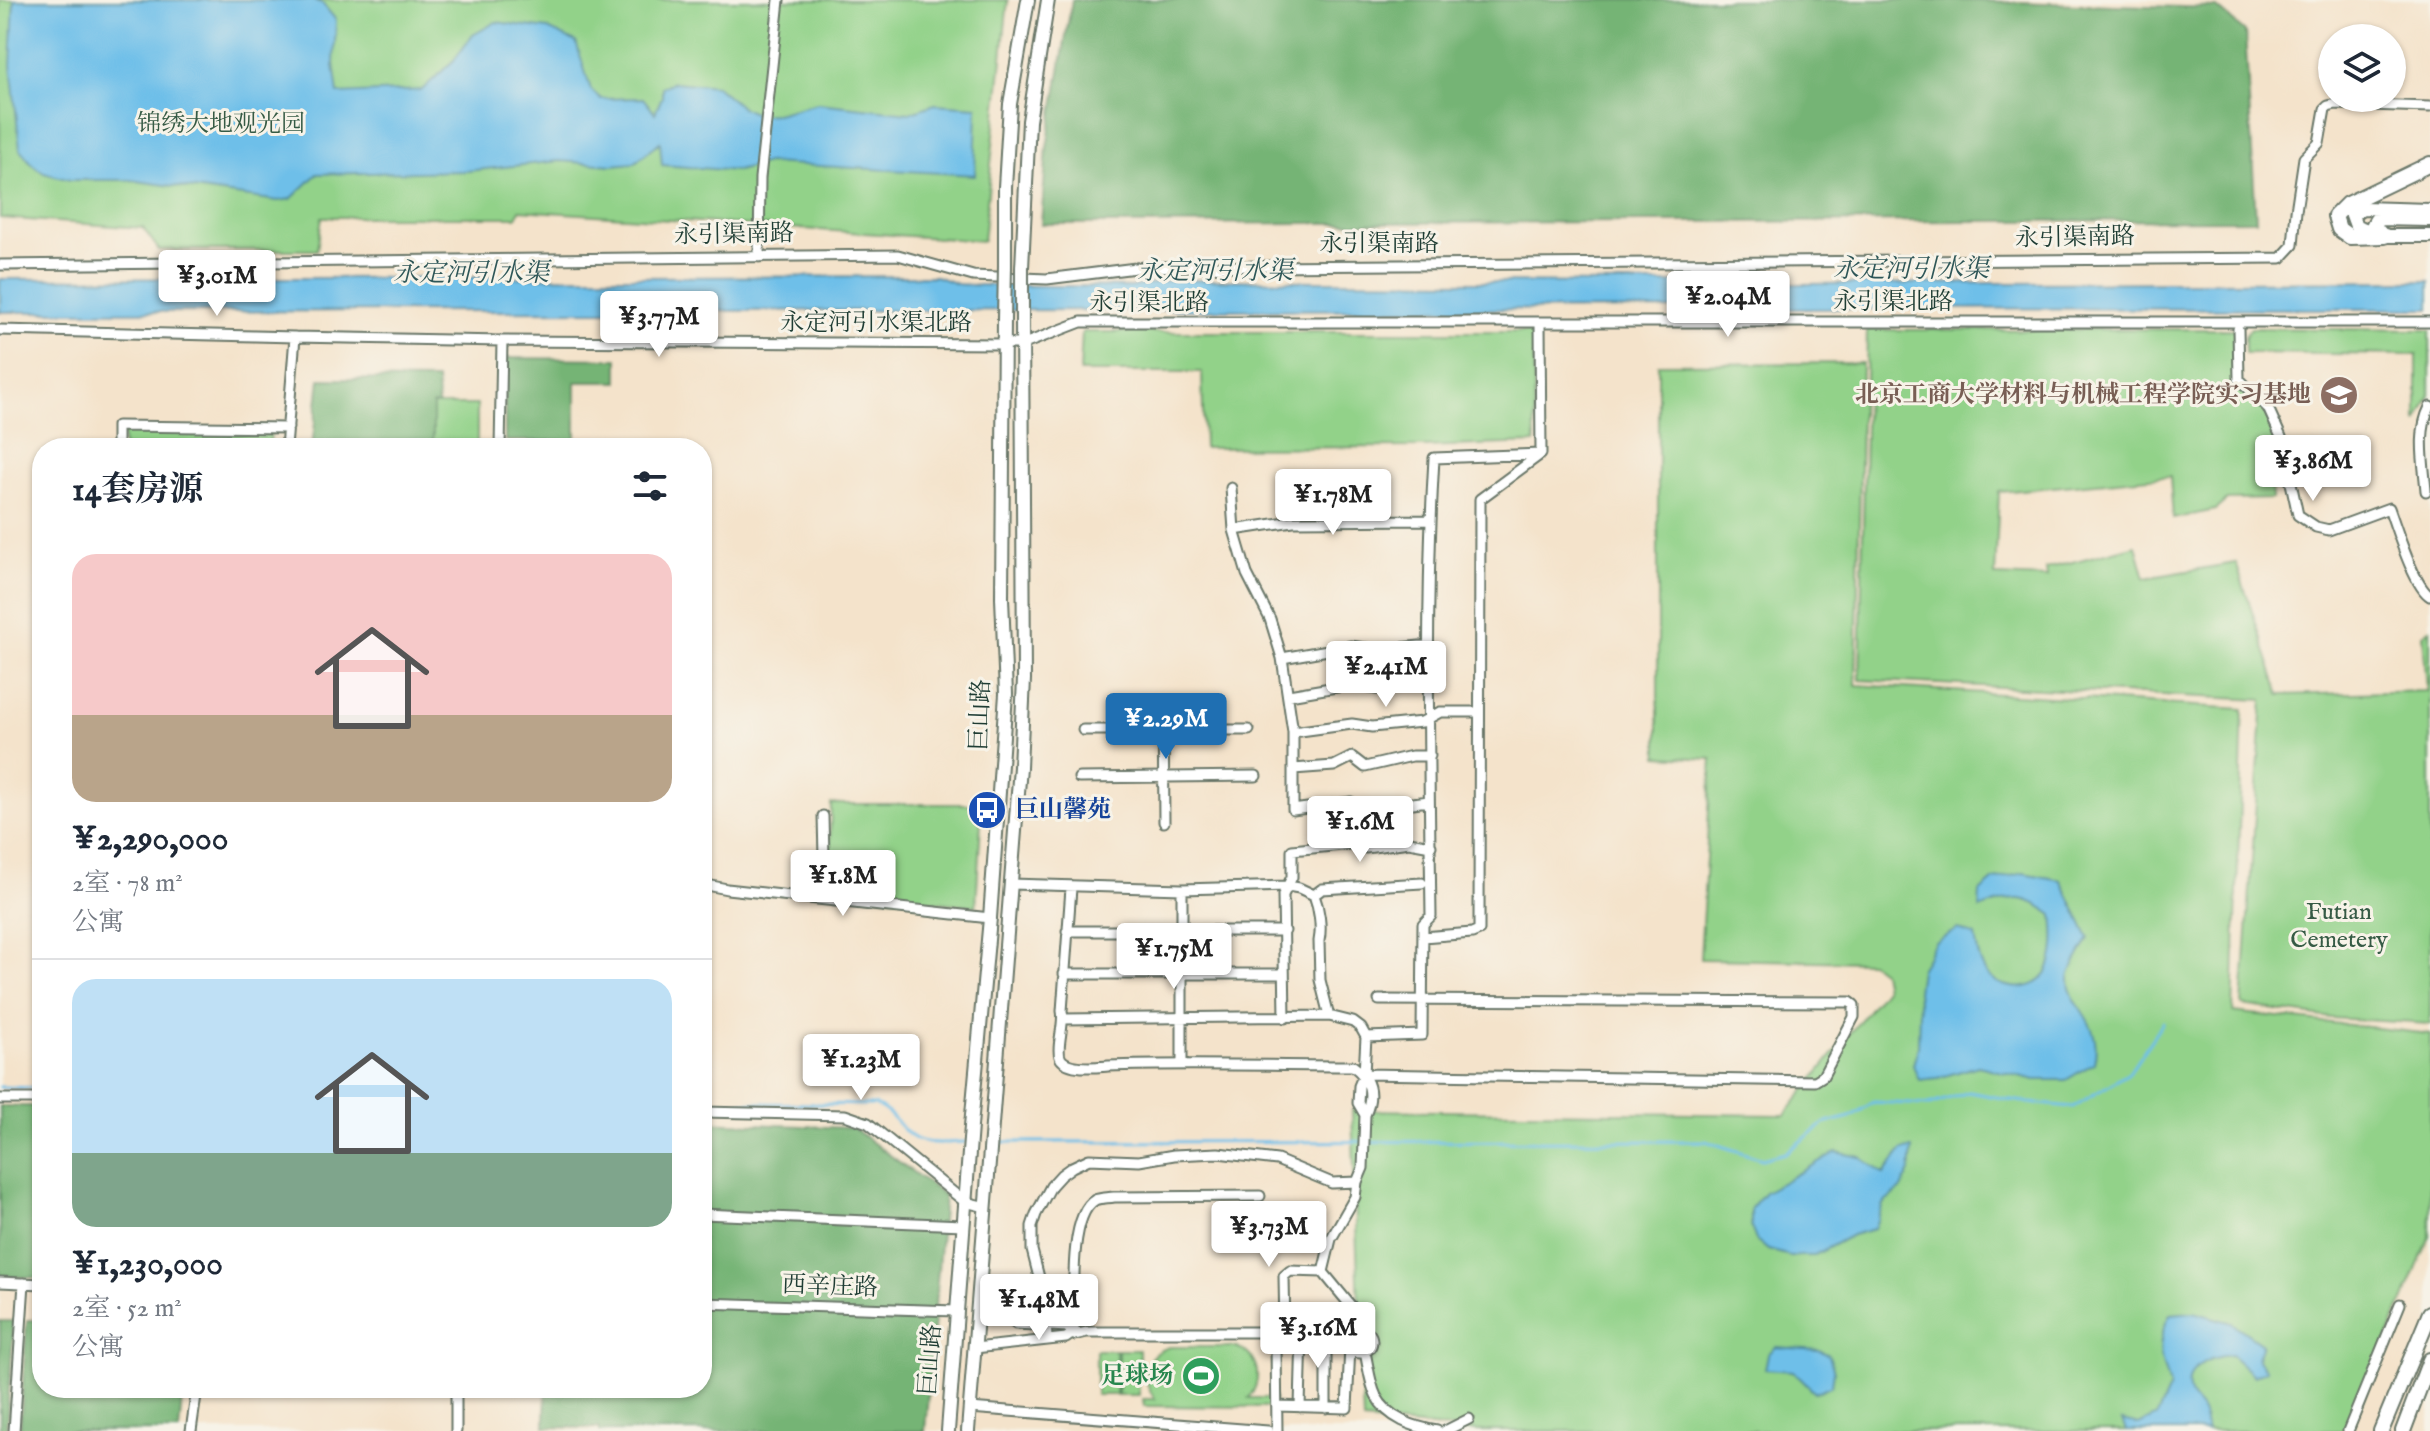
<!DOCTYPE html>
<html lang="zh">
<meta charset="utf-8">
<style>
:root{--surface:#fff;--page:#f6f6f7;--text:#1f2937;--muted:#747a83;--line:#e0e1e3;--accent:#1f6fb2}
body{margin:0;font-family:"IM FELL English","Noto Serif SC",serif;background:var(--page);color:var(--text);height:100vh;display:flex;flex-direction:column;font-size:30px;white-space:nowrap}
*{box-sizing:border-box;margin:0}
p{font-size:26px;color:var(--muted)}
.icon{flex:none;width:44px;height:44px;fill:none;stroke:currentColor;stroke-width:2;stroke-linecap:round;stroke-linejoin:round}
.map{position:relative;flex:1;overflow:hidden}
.side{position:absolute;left:32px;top:438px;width:680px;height:960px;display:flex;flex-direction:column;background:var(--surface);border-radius:32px;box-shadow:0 2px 6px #0004}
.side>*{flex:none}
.buttons{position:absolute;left:2318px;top:24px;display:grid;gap:16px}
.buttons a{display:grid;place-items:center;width:88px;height:88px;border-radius:50%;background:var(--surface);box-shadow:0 2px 6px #0004;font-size:40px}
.price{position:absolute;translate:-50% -68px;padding:0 18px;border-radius:8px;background:#fff;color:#222;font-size:26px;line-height:52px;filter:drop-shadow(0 2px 4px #0008)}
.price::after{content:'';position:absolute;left:50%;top:48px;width:24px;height:18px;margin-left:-12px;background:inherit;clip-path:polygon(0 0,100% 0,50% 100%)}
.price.selected{background:var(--accent);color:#fff}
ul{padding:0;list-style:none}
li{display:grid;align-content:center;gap:16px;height:424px;padding:0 40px}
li+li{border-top:2px solid var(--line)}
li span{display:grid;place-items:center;height:248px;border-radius:24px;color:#555}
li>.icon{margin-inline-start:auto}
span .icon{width:144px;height:144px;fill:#fffc;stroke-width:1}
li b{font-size:34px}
h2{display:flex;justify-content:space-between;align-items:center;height:96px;padding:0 40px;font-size:34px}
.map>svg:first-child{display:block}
.green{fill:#92d289;stroke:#58885e;stroke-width:2}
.forest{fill:#75b475;stroke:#4a7854;stroke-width:2}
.water{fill:#6ebfe9;stroke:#467e8e;stroke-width:2}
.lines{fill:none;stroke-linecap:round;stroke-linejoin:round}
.stream{stroke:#6ebfe9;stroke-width:3}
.minor-casing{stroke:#6a7769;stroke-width:13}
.major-casing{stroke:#6a7769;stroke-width:16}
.highway-casing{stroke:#6a7769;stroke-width:18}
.minor{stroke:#fff;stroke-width:9}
.major{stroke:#fff;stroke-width:12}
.highway{stroke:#fff;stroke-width:14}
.major-bridge-casing{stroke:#6a7769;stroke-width:16;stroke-linecap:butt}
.major-bridge{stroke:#fff;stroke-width:12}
.labels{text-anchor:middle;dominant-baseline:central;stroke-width:6;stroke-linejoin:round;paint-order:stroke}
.park-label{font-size:24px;fill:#365b45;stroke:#f7f3e8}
.street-label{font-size:24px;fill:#1f3d34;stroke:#f7f3e8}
.education-label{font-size:24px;font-weight:bold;fill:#785e54;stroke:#f7f3e8;text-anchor:end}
.transit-label{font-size:24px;font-weight:bold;fill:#164399;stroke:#f7f3e8;text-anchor:start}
.leisure-label{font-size:24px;font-weight:bold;fill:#27864d;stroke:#f7f3e8;text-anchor:end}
.water-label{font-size:26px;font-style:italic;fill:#2f5758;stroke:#f7f3e8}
</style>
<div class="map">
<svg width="2430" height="1431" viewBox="0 0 2430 1431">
<rect width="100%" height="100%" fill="#f7f3e8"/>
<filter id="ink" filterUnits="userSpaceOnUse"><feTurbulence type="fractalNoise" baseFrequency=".0125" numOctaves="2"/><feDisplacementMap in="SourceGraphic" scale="16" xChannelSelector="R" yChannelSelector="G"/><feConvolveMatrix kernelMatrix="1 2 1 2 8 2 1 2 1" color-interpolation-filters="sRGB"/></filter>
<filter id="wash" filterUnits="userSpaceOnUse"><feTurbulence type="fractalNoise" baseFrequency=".006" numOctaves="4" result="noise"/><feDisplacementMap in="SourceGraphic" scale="32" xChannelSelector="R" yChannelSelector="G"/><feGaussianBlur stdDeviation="1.8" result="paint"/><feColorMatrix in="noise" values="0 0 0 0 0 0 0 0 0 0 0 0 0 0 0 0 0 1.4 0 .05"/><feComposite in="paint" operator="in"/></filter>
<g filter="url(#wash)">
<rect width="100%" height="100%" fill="#f4e3cb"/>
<!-- green -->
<path class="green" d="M0,0H1008L983,241L520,210L517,217H322L317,250H159L143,228L0,218Z
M2251,328L2430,330V395L2417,423V355L2245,353V336Z
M2235,329L2236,384L2264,409L2277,439L2269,456L2272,499L2227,500L2215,510L2173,519L2170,476L1999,492L1995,576L2047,578L2046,569L2136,545L2145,578L2236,563L2280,695L2427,691L2423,634L2430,629V1024L2331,1018L2242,1005L2263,700L1860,680L1867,330Z
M1082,332H1533L1535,443L1422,447L1204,448L1202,372H1080Z
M1862,363L1856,685L2243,709L2233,1012L2430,1034V1236L2349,1431H1479L1363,1421L1352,1110L1785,1115L1885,989L1882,971L1870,962L1700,959L1712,759L1658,756V364Z
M433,405H477V444L433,445Z
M123,431L271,434L269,448H123Z
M831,804H982L976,906L829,891Z
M1169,1347H1236C1259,1356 1263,1379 1249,1398H1274V1407L1144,1406L1143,1399H1155C1140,1378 1142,1355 1169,1347Z
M1096,1350H1116V1395H1096Z
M1118,1350H1139V1395H1118Z"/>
<!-- forest -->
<path class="forest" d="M1072,0H1943L2217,8L2245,32L2256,220L1041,224L1047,147Z
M505,358L618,359V382H576V441H505Z
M320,379L437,380L438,405H433V445H338L337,448H312Z
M0,1106H42V1278L0,1276Z
M702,1122L853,1128L944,1195L925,1431H600L599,1428L545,1427L546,1388H702Z
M27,1320H42V1388H183L179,1431H20Z
M0,1321H14L6,1431H0Z"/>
<!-- water -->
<path class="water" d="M14,0H312L322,3L336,20L334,64L338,94L422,90L454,60L473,35L496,22L548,29L576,42L591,90L601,99L643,98L655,113L662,97V87L674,82L716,86L741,107L758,115L776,114L818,103L909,113L935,104L977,107L975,175L768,163L737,171L662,165L660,142L634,163L612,165L559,161L467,171L317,174L291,199L278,201L130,180H70L44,173L33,165L20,149L11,65Z
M936,276L957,284L968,285L1131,287L1171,280L1792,284L2430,281V309C1620,307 810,312 0,312V279Z
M2024,873L2061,880L2089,938C2084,949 2070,969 2069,978C2068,1007 2104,1020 2094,1063L2066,1080H2035L1978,1066L1938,1078L1919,1080L1913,1065L1918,1047L1919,1011L1917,991L1920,970L1935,942L1958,929L1975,936C1977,948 1979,963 1986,973C2000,991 2036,994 2047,972C2056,955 2055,934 2053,915C2022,892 2014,897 1979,909L1980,892L1994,880Z
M1912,1149L1910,1171L1901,1189L1883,1204L1874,1229L1852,1235L1813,1256H1790L1768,1250L1756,1240L1751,1227V1208L1765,1192L1836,1152L1860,1157L1884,1174L1902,1150Z
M2194,1312L2232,1323L2262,1344L2257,1358L2266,1370L2254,1376L2231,1355C2208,1357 2180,1368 2191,1397C2194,1403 2200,1406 2202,1412C2205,1418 2205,1425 2207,1431H2126L2122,1421L2139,1425L2157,1416L2170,1387C2159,1355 2155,1345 2170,1314Z
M1776,1347L1819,1350L1829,1355L1834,1372L1832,1385L1815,1393L1793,1371L1765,1369L1768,1354Z"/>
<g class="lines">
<!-- stream -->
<path class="stream" d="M0,1087L42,1088
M702,1102L875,1105C893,1112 899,1129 914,1138C927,1146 951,1142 966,1142
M993,1142L1706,1141L1762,1159L1785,1153L1824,1124L1850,1117L1874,1102L1929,1105L1969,1092L2029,1103L2073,1107L2129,1073L2163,1022"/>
</g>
</g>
<g filter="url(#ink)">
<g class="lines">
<!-- minor casing -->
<g class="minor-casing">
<path id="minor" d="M759,257L760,178L779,0
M0,265L898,255L973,276L1047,279L1144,267L2281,258L2293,245L2296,211L2304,158L2319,143L2325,109L2328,106L2336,104L2430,107
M2238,329L2239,379L2268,408L2281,437L2298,515L2316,527L2329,530L2389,508C2396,527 2414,587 2430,596
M0,330L295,337L286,448
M295,337L502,341L1003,344H1024L1081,322H2430
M117,448V426L288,428
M500,448L502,341
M1231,488L1234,530L1247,574L1270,619L1282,658L1293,732V810L1351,802L1359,807H1380L1429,801
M2426,491C2424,464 2417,432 2430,407
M1234,530L1293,521L1430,520
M1282,658L1351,646L1378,650L1430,645
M1289,695L1348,685L1377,689L1429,683
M1163,701L1164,822
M1083,730H1249
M1293,732L1352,724L1372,727L1422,722L1440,712H1479
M1293,769L1334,766L1352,757L1365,767L1412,756H1430
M1079,778L1256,776
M823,816L825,899
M702,884L727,889L990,918
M1011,884L1182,889L1288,886L1299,888L1314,895
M1182,889V1064
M1067,931H1285
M1423,937L1472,933L1479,930L1480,499L1541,454L1540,323
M1064,974H1283
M1329,1016L1320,980L1319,941C1322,927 1319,908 1314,895L1322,889L1422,883
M1285,1018L1283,895L1292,877V850L1363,843L1366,848L1409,842L1431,846
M1064,1019L1329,1016L1353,1022L1361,1028L1366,1037L1364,1074L1359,1086L1358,1103L1365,1115C1374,1095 1371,1079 1353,1066C1271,1066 1189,1063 1108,1066C1096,1067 1069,1070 1061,1059C1055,1050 1065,1024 1062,1011L1071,888
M1366,1037L1422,1035L1423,924L1431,916C1429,764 1425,611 1434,458L1541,454
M1364,1074L1815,1081L1823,1076L1854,1017V1005L1850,1002L1379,1000
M0,1099H42
M702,1112L845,1115L868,1123L965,1202L986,1207
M1365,1115L1363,1168L1357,1182L1355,1197L1331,1239L1323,1272L1360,1317L1367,1331
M702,1214L963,1225
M0,1282L42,1284
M702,1303L956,1311
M978,1318L1008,1317L1016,1324L1067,1327L1074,1335
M1348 1341a12 12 0 1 1 24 0a12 12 0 1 1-24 0Z
M1273,1331L1276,1346L1277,1431
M1285,1331L1284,1276L1290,1271L1323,1272
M1074,1335C1075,1306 1067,1216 1095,1200C1099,1198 1108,1198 1114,1197L1260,1196
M1047,1339L1045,1301L1032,1250V1226L1036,1214L1051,1186L1061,1175L1072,1167L1089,1159L1139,1161L1174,1155L1218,1153L1277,1160L1332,1183L1357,1182
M1326,1346V1408
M975,1348L1066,1338L1073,1333L1074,1335L1087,1332H1344L1350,1335
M1365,1352C1368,1365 1370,1384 1376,1396C1388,1419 1414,1427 1437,1431
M456,1388V1431
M1277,1406L1347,1408L1350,1347
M1300,1407L1302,1332
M970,1408L1268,1431
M14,1431L24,1283
M191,1431L197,1388
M1445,1431L1469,1419
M2348,1431L2400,1304"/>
</g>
<!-- major casing -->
<g class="major-casing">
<path id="major" d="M2430,210L2362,208L2352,215L2356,226L2385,236H2430
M2382,234L2373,224L2376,219L2430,220
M1005,266V187L1010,104L1028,0
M1022,268L1029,121L1048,0
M948,1431L971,1126L990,918L1006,694L1002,598L1004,319
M968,1431L1020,767L1024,679L1022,319"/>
</g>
<!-- highway casing -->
<g class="highway-casing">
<path id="highway" d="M2385,236L2350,237L2339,229L2335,216L2347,204L2430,164
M2381,1431L2430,1313
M2403,1431L2430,1360"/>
</g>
<!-- minor -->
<use href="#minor" class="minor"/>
<!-- major -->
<use href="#major" class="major"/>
<!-- highway -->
<use href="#highway" class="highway"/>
<!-- major-bridge casing -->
<g class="major-bridge-casing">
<path id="major-bridge" d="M1022,268V319
M1004,319L1005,266"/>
</g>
<!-- major-bridge -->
<use href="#major-bridge" class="major-bridge"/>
</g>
</g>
<!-- icons -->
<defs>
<g id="university-disc" transform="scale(2)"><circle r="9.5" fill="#8d6e63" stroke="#f7f3e8"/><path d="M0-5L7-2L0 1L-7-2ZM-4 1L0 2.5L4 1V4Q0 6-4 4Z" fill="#fff"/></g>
<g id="bus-disc" transform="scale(2)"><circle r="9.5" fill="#1a4fb4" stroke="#f7f3e8"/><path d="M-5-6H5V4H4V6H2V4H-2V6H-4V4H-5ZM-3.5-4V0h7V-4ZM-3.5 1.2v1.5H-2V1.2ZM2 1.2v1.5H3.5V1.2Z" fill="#fff"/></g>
<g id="stadium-disc" transform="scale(2)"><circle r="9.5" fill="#2e9e5b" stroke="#f7f3e8"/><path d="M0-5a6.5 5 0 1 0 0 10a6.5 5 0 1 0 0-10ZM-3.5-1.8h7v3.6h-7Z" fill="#fff"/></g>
</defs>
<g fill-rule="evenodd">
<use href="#university-disc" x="2339" y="395"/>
<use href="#bus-disc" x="987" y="810"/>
<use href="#stadium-disc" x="1201" y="1376"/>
</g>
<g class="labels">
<!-- park labels -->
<g class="park-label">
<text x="221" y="124">锦绣大地观光园</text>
<text x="2339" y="912">Futian<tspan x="2339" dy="28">Cemetery</tspan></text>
</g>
<!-- street labels -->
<g class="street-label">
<text transform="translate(734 235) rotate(-1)">永引渠南路</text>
<text transform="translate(2075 238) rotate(-1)">永引渠南路</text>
<text x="1379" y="244">永引渠南路</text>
<text x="1893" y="302">永引渠北路</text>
<text x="1149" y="303">永引渠北路</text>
<text x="876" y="323">永定河引水渠北路</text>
<text transform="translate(981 715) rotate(-88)">巨山路</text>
<text transform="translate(830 1287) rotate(2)">西辛庄路</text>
<text transform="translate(931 1360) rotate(-86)">巨山路</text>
</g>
<!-- education labels -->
<g class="education-label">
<text x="2311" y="395">北京工商大学材料与机械工程学院实习基地</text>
</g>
<!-- transit labels -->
<g class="transit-label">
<text x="1015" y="810">巨山馨苑</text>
</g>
<!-- leisure labels -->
<g class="leisure-label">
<text x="1173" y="1376">足球场</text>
</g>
<!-- water labels -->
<g class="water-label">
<text x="1911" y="269">永定河引水渠</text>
<text x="1215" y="271">永定河引水渠</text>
<text x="471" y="273">永定河引水渠</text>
</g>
</g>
</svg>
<div class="buttons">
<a><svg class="icon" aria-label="layers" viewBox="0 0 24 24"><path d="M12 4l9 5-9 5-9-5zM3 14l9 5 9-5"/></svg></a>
</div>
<b class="price" style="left:217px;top:318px">¥3.01M</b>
<b class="price" style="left:1728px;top:339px">¥2.04M</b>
<b class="price" style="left:659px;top:359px">¥3.77M</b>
<b class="price" style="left:2313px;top:503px">¥3.86M</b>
<b class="price" style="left:1333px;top:537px">¥1.78M</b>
<b class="price" style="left:1386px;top:709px">¥2.41M</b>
<b class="price selected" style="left:1166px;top:761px">¥2.29M</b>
<b class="price" style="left:1360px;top:864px">¥1.6M</b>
<b class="price" style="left:843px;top:918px">¥1.8M</b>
<b class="price" style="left:1174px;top:991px">¥1.75M</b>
<b class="price" style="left:861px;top:1102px">¥1.23M</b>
<b class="price" style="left:1269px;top:1269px">¥3.73M</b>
<b class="price" style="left:1039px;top:1342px">¥1.48M</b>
<b class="price" style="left:1318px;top:1370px">¥3.16M</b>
<section class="side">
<h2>14套房源<svg class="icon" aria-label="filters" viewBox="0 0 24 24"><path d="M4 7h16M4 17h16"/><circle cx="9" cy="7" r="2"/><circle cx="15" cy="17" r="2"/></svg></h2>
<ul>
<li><span style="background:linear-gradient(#f6c9c9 65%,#b9a48a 0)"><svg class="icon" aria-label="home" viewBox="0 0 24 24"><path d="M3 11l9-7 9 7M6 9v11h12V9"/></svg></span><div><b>¥2,290,000</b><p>2室 · 78 m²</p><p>公寓</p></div></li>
<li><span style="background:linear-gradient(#bfe0f5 70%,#7fa58c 0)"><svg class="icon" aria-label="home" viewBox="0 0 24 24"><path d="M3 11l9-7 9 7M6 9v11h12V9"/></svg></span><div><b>¥1,230,000</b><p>2室 · 52 m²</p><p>公寓</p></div></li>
</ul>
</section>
</div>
